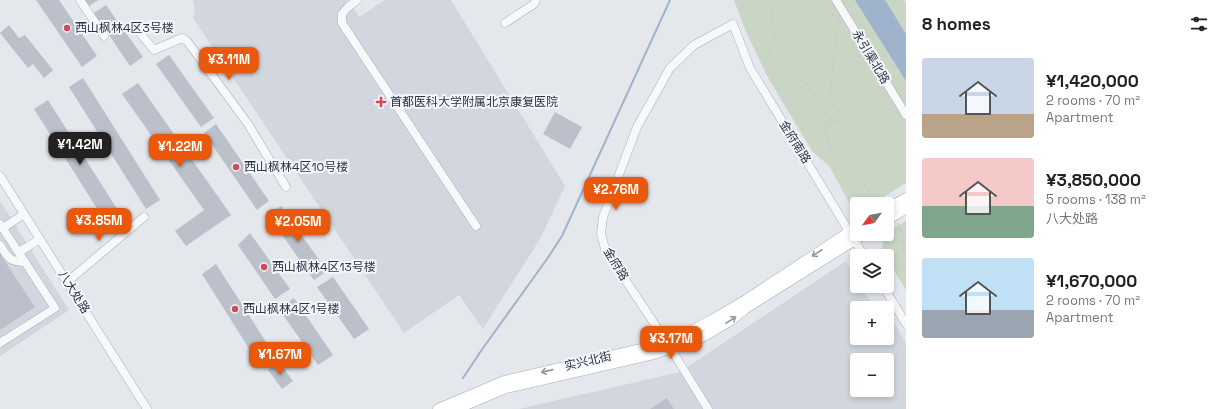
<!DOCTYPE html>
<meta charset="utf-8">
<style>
:root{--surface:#fff;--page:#f6f6f6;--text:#222;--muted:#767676;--accent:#ea580c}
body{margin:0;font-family:"Space Grotesk","Noto Sans SC",sans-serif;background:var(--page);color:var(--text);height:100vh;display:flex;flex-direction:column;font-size:15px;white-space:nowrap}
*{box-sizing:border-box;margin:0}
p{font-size:13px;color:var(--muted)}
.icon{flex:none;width:22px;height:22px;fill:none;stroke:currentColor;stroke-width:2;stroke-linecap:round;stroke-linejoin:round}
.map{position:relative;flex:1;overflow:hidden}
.details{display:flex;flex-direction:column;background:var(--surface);width:320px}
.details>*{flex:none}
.needle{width:26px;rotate:238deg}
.controls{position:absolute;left:850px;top:197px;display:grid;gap:8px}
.controls a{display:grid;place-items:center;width:44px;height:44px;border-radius:4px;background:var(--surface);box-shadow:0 2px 6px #0003;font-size:20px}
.price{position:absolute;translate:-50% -34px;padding:0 9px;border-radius:8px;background:var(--accent);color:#fff;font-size:13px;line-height:26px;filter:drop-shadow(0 1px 2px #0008)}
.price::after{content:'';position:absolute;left:50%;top:24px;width:12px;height:9px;margin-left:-6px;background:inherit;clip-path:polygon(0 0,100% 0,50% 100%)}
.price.on{background:#222;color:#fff}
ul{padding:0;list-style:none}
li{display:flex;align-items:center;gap:12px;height:100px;padding:0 16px}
li span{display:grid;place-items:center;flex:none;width:112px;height:80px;border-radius:4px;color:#555}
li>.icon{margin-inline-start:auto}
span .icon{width:48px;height:48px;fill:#fffc;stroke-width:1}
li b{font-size:17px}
h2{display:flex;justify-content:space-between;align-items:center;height:48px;padding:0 16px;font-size:17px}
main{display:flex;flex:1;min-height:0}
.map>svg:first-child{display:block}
.built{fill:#d2d6de;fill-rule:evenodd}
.green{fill:#c9d6c5}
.water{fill:#9fb4cc}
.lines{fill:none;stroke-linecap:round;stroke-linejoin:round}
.stream{stroke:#9fb4cc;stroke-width:2}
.building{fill:#bbc0ca}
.minor-casing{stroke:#a9aeb7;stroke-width:9}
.major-casing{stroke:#a3abb8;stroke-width:11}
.path{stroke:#c2c5cb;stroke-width:1;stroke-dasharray:3 3;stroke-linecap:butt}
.minor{stroke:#f7f8fa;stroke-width:8}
.major{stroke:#fff;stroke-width:10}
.oneway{stroke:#959aa2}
.poi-dot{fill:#d1495b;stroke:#f4f6f9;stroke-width:1.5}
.labels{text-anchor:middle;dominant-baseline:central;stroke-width:4;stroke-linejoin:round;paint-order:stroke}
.poi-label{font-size:12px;fill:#2b3445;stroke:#f4f6f9;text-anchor:start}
.street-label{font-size:12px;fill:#2b3445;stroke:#f4f6f9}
</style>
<main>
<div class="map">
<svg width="906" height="409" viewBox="0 0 906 409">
<rect width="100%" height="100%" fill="#e4e7ec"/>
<!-- built -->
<path class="built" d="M193,0H348L359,17L385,0H451L565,186L540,239L483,329L459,295L404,333L193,18L195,11Z
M0,201L69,310L0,356Z
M846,261L857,280V286H860L875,308H857V338H887V316L893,321L906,343V409H519L680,372ZM857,360H887V390H857Z"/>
<!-- green -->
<path class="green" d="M734,0H904L906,3V183L872,204H857V206L850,204L829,166L812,151L767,76L744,27Z
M906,221V290L887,259V256H885L882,250L883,235L887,234V232Z"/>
<!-- water -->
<path class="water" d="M855,0H885L906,34V81Z"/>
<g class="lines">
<!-- stream -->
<path class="stream" d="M463,378L483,348L547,259L562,236L670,0"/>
</g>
<!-- building -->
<path class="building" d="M36,0H59L97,56L82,67Z
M85,0H98L89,6Z
M106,5L143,57L130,66L94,13Z
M9,25L19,38L25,35L53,70L44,78L33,64L28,68L0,33Z
M169,55L214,118L201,127L156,64Z
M83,78L160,200L146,209L69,87Z
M138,83L231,215L186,246L175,231L204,210L122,94Z
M48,100L126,223L112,232L34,109Z
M555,112L582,127L570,149L543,134Z
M216,124L269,201L257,210L204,133Z
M281,206L327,271L314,280L268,215Z
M250,233L290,289L275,299L238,245Z
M0,254L35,307L0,330Z
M216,264L268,345L253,355L202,274Z
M333,277L369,329L354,339L317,287Z
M294,298L333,355L318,365L279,309Z
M279,362L293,381L282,389L268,370Z
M667,398L674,409H650Z"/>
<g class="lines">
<!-- minor casing -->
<g class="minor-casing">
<path id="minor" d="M80,0L104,36
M357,0L348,7L342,14V23L476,226
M836,0L906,115
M505,23L534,4L536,0
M136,28L154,50L182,38L187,41L248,124L286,187
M0,176L147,409
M0,224L55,308L0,343
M3,228L24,214
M0,245C8,257 9,262 25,262
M19,252L40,239
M67,282L144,217
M883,286L906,324
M708,409L671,349L605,249L601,233L603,217L637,127L670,68L694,45L733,24L750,68L864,256"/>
</g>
<!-- major casing -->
<g class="major-casing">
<path id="major" d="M887,209L906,198
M887,220L906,208
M438,409L504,381L649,347L686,334L712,320L746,300L857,227
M456,409L506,388L650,355L686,344L706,335L731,320L746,308L864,234"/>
</g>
<!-- path -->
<path class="path" d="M761,0L771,9L775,43L768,53L800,77L830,117L831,121
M805,0L838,18
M839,21L829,98L841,117L840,121L824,122L832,153L854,166L876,204
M898,223L906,249
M894,265L906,272"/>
<!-- minor -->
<use href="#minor" class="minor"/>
<!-- major -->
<use href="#major" class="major"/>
</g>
<!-- one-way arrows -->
<defs><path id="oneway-shaft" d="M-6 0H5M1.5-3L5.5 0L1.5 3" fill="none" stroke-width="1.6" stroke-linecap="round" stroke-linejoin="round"/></defs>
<g class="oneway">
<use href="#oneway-shaft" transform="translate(817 253) rotate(147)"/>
<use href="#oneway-shaft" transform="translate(731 320) rotate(-33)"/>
<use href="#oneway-shaft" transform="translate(547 371) rotate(167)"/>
</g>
<!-- markers -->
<g class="poi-dot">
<circle cx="67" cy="28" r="4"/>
<path d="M379 96h4v4h4v4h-4v4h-4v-4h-4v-4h4z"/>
<circle cx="236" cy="167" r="4"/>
<circle cx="264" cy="267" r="4"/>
<circle cx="235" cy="309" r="4"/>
</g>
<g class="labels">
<!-- poi labels -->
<g class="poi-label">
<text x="75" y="28">西山枫林4区3号楼</text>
<text x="390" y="102">首都医科大学附属北京康复医院</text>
<text x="244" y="167">西山枫林4区10号楼</text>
<text x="272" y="267">西山枫林4区13号楼</text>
<text x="243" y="309">西山枫林4区1号楼</text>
</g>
<!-- street labels -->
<g class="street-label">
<text transform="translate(871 57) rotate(59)">永引渠北路</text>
<text transform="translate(795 142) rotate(58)">金府南路</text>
<text transform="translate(616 264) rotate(59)">金府路</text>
<text transform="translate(74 292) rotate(58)">八大处路</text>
<text transform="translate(588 361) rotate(-13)">实兴北街</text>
</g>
</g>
</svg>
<div class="controls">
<a><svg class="needle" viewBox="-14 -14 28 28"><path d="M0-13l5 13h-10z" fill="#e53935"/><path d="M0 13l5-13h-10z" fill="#767676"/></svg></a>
<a><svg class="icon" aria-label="layers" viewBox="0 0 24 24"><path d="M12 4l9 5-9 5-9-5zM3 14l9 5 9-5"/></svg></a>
<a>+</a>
<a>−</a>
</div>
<b class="price" style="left:229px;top:81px">¥3.11M</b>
<b class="price on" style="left:80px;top:166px">¥1.42M</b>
<b class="price" style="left:180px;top:168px">¥1.22M</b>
<b class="price" style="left:616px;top:211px">¥2.76M</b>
<b class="price" style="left:99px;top:242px">¥3.85M</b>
<b class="price" style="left:298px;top:243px">¥2.05M</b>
<b class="price" style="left:671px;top:360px">¥3.17M</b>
<b class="price" style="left:280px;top:376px">¥1.67M</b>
</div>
<section class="details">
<h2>8 homes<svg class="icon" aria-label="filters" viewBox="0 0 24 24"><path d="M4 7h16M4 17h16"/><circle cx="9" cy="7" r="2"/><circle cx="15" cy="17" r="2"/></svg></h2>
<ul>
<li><span style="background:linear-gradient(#c9d6e8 70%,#b9a48a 0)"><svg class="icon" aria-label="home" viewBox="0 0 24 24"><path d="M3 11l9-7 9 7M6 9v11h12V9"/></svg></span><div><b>¥1,420,000</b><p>2 rooms · 70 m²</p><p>Apartment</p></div></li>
<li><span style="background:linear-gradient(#f6c9c9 60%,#7fa58c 0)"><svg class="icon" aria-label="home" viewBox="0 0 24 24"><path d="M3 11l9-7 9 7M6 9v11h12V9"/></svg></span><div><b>¥3,850,000</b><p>5 rooms · 138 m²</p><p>八大处路</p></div></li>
<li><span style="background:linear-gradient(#bfe0f5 65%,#9aa5b1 0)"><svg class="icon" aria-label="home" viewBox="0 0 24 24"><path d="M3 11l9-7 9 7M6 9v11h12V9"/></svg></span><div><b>¥1,670,000</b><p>2 rooms · 70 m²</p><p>Apartment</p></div></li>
</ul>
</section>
</main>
